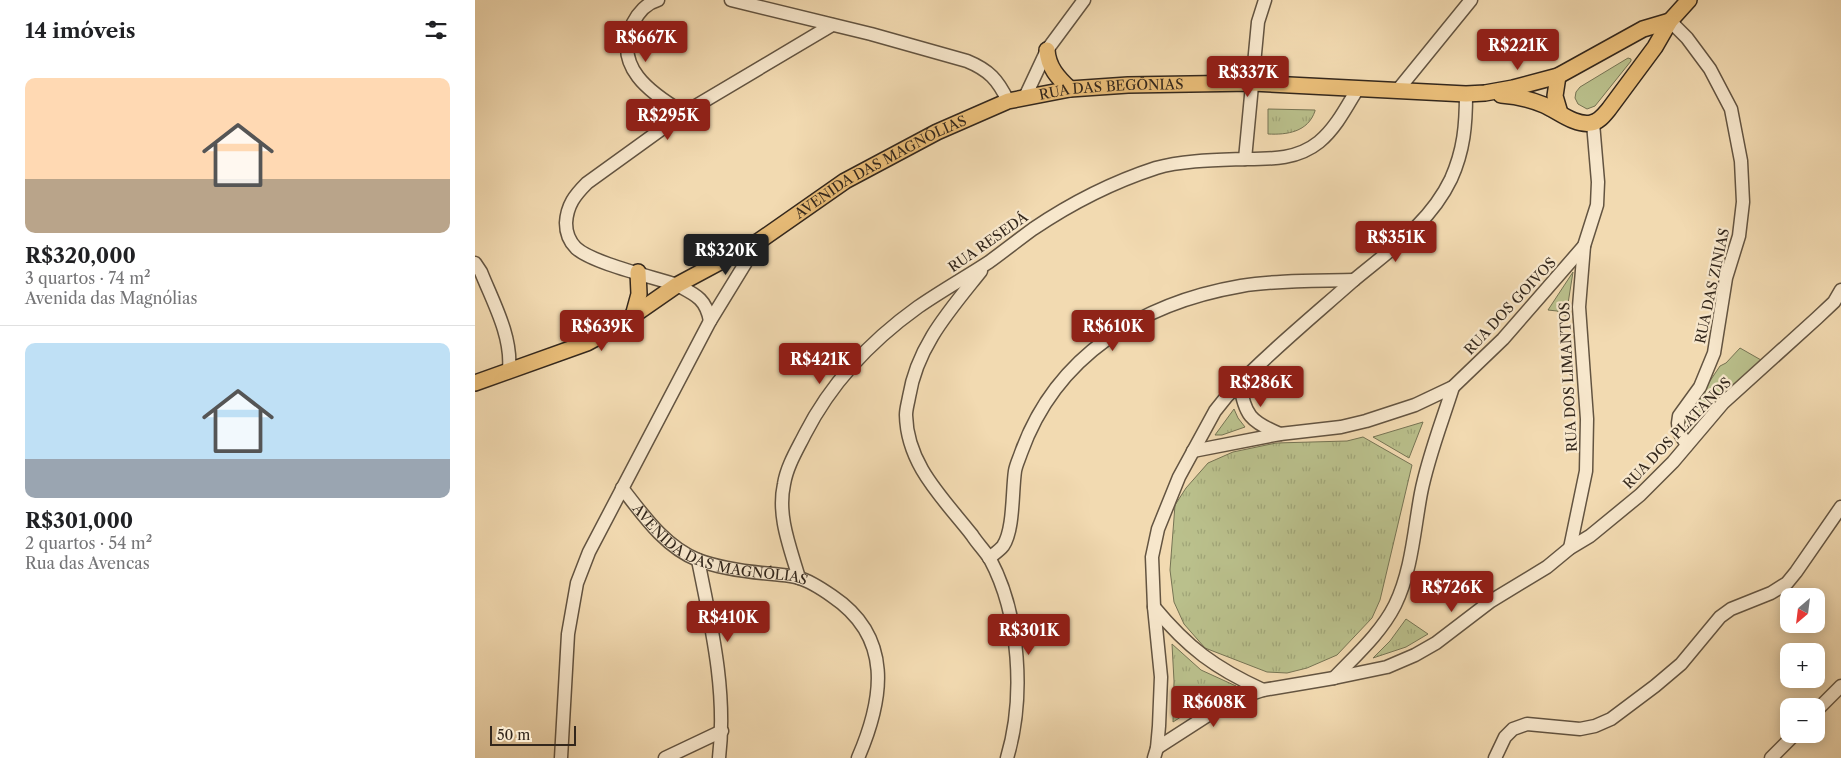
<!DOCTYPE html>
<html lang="pt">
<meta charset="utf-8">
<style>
:root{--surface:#fff;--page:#f6f6f6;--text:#202124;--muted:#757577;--line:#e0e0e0;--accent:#8f2418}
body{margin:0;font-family:"Libre Caslon Text",serif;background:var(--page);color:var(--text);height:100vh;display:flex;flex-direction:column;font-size:19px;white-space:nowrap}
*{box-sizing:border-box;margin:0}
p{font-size:16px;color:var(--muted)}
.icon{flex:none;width:28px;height:28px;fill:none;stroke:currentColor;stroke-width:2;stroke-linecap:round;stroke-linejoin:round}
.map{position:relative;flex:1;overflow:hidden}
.drawer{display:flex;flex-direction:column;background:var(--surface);width:475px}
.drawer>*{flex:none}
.needle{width:32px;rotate:208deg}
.fabs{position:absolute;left:1305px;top:588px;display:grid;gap:10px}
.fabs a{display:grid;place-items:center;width:45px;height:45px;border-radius:10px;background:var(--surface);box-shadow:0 2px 12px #0003;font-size:25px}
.scale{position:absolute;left:15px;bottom:12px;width:86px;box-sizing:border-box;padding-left:5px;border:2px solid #33271c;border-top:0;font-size:14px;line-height:18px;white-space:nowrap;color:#33271c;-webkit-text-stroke:4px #f7e7cc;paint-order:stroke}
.price{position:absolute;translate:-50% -42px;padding:0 11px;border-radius:5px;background:var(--accent);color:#fff;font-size:16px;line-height:32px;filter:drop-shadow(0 1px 2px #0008)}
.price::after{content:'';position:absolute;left:50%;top:30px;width:15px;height:11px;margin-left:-8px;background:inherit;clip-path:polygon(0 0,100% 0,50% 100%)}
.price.current{background:#222;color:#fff}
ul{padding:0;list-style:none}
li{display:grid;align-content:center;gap:10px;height:265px;padding:0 25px}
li+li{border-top:1px solid var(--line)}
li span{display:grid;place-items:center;height:155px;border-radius:10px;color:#555}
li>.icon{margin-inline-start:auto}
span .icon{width:90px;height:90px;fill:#fffc;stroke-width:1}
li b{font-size:21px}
h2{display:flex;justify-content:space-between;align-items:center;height:60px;padding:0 25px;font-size:21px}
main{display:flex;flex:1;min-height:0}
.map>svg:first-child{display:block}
.green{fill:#bac08c;stroke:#767454}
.park{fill:url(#park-tufts);stroke:#767454}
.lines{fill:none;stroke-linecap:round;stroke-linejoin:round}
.minor-casing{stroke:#635441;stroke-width:15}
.major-casing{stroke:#33271c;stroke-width:18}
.minor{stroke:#f7e7cc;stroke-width:12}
.major{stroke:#e9bd78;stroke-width:15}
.labels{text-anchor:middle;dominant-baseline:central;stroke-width:4.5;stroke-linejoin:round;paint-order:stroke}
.street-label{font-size:14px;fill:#33271c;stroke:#f7e7cc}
</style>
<main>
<section class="drawer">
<h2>14 imóveis<svg class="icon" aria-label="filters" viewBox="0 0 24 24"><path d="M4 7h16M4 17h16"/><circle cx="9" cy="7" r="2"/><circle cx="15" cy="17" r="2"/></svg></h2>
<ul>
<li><span style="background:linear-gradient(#ffd9b3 65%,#b9a48a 0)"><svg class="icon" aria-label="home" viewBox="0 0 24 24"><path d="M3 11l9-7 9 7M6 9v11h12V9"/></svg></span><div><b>R$320,000</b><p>3 quartos · 74 m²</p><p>Avenida das Magnólias</p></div></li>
<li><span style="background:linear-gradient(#bfe0f5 75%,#9aa5b1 0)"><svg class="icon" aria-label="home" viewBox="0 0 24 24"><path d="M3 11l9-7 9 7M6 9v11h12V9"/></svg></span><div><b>R$301,000</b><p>2 quartos · 54 m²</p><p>Rua das Avencas</p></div></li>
</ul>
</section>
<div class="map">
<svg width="1366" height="758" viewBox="0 0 1366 758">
<defs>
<pattern id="park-tufts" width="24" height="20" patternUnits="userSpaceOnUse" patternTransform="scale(1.25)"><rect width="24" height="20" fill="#bac08c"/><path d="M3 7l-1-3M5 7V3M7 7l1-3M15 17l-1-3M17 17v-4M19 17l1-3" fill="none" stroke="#a0a578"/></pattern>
</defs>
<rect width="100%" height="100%" fill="#f2dab1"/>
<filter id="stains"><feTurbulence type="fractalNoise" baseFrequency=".004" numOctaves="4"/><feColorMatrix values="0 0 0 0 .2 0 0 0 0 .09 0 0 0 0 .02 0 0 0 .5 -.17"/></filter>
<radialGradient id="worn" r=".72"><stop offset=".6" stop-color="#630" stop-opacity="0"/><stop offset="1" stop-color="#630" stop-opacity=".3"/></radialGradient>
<!-- green -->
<path class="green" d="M1153,58L1156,59V61L1120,106L1112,109L1103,104L1100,98L1101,92L1105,87Z
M1265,348L1286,360L1219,432L1206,424L1245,366L1251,363Z"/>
<!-- park -->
<path class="park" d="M793,109L840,110V111C833,132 812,135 793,134Z
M1098,272L1091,316L1082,311L1073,310Z
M759,409L763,418L770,427L747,435H740Z
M948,422L934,458L898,437Z
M888,437L937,465L905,600L897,618L862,655L832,668L812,673L792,672L730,648L709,624L699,602L695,570L700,505L711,488L733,463L758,452L801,443L872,441Z
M931,619L953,634L931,647L898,658L915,641Z
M697,644L726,670L761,686L732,700L698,722L699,681Z"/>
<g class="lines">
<!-- minor casing -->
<g class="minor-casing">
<g id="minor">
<path d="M183,0C172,3 163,13 158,23C137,66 175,93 209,113"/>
<path d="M256,0L396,34L492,61C514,70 523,80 533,101"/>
<path d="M1195,21L1212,38L1235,69L1256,109L1266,161L1268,202L1264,236L1251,278L1239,353L1225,387L1204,416L1203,423L1204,432L1212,445"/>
<path d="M922,91L996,0"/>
<path d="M550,97L572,50L609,0"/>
<path d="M770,159L783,22L790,0"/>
<path d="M0,263L6,272C18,302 37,336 34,369"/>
<path d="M506,271C475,310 442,346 434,397C433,403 431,409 431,415C432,465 468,498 497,535C502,543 510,551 515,559C545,615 550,698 532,758"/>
<path d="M235,321C231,299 221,295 202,285C178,277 117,263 101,248C94,241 91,232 91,223C92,205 100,195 112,183L209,113L357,25"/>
<path d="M765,383C769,415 776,422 805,434"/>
<path d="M718,451L805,434L866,427L891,421L940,405L978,387L1028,339L1109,246L1122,205L1123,182L1118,123"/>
<path id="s1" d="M147,488C168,515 190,547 223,560C247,569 273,572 298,574C306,575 316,575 324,578C335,581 347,589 357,596C418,637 409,698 383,758"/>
<path d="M1095,548L1111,471L1112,419L1104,307L1109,246"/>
<path d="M514,558C519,554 525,550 528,546C539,530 537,491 540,471C541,465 544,459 546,453C581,355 667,303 766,286C801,280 843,281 879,280"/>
<path d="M223,560C236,625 252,691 244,758"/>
<path d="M324,578C315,547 302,516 309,484C312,466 322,450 330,434C356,383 397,340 443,307C466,291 491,277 514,262C529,251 543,240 558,229C595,204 638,182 681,168C708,160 744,160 772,159C798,159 823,159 844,142C861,128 872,106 883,88"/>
<path d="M679,607C713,648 740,668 788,690"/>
<path d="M859,678C880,656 906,633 920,605C937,570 939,530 946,493C953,457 967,422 978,387"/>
<path d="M1341,711L1366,686"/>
<path d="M682,748L741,710L767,697L788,690L859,678L912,667L940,655L961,643L1016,601L1072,567L1095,548L1115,536L1165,495L1198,462L1248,403L1342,318L1359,302L1366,290"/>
<path d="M86,758L93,634L102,583L114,552L235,321L284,241"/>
<path d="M190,758L247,731"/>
<path d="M679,758L682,748L684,726L686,677L679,607L677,557L683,529L704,477L740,411L752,396C791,355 836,318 879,280C915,250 955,223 976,179C989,150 991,125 991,94"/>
<path d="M1020,758L1030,737L1038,729L1052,724L1105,729L1120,726L1136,719L1180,686L1206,664L1245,617L1256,609L1296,593L1312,583L1321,572L1366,507"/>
<path d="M1296,758L1320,734"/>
</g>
</g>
<!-- major casing -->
<g class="major-casing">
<g id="major">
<path d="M572,50C573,67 583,78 595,89"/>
<path d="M1083,76L1080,96L1085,113"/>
<path d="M1026,95C1041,96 1055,99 1069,105C1083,111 1100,126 1116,123C1124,122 1129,115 1134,109L1180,47L1195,21L1214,0"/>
<path d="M158,316L164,294L163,272"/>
<path id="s2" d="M0,383L112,343L140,328L202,285L284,241L370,181L462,132L533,101L595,89L653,85L777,83L991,94L1010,93L1038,88L1083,76L1168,29L1195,21"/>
</g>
</g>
<!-- minor -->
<use href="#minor" class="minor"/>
<!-- major -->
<use href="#major" class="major"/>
</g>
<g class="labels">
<!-- street labels -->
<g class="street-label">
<text stroke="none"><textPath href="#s2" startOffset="710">RUA DAS BEGÔNIAS</textPath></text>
<text stroke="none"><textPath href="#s2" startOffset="462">AVENIDA DAS MAGNÓLIAS</textPath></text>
<text transform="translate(513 242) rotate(-35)">RUA RESEDÁ</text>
<text transform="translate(1237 286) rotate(-78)">RUA DAS ZINIAS</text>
<text transform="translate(1035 306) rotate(-47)">RUA DOS GOIVOS</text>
<text transform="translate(1093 377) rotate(-93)">RUA DOS LIMANTOS</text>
<text transform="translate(1202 433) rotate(-46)">RUA DOS PLATANOS</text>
<text stroke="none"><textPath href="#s1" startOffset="120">AVENIDA DAS MAGNÓLIAS</textPath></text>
</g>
</g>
<rect width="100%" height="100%" filter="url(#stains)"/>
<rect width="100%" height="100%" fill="url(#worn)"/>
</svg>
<div class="fabs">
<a><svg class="needle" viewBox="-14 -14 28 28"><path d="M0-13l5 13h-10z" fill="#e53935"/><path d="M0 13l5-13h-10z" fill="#757577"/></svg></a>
<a>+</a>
<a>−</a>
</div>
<div class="scale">50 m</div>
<b class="price" style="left:171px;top:63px">R$667K</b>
<b class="price" style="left:1043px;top:71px">R$221K</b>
<b class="price" style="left:773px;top:98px">R$337K</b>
<b class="price" style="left:193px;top:141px">R$295K</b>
<b class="price" style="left:921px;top:263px">R$351K</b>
<b class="price current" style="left:251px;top:276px">R$320K</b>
<b class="price" style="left:127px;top:352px">R$639K</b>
<b class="price" style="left:638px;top:352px">R$610K</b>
<b class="price" style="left:345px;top:385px">R$421K</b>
<b class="price" style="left:786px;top:408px">R$286K</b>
<b class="price" style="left:977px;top:613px">R$726K</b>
<b class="price" style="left:253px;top:643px">R$410K</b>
<b class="price" style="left:554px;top:656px">R$301K</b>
<b class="price" style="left:739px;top:728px">R$608K</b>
</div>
</main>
